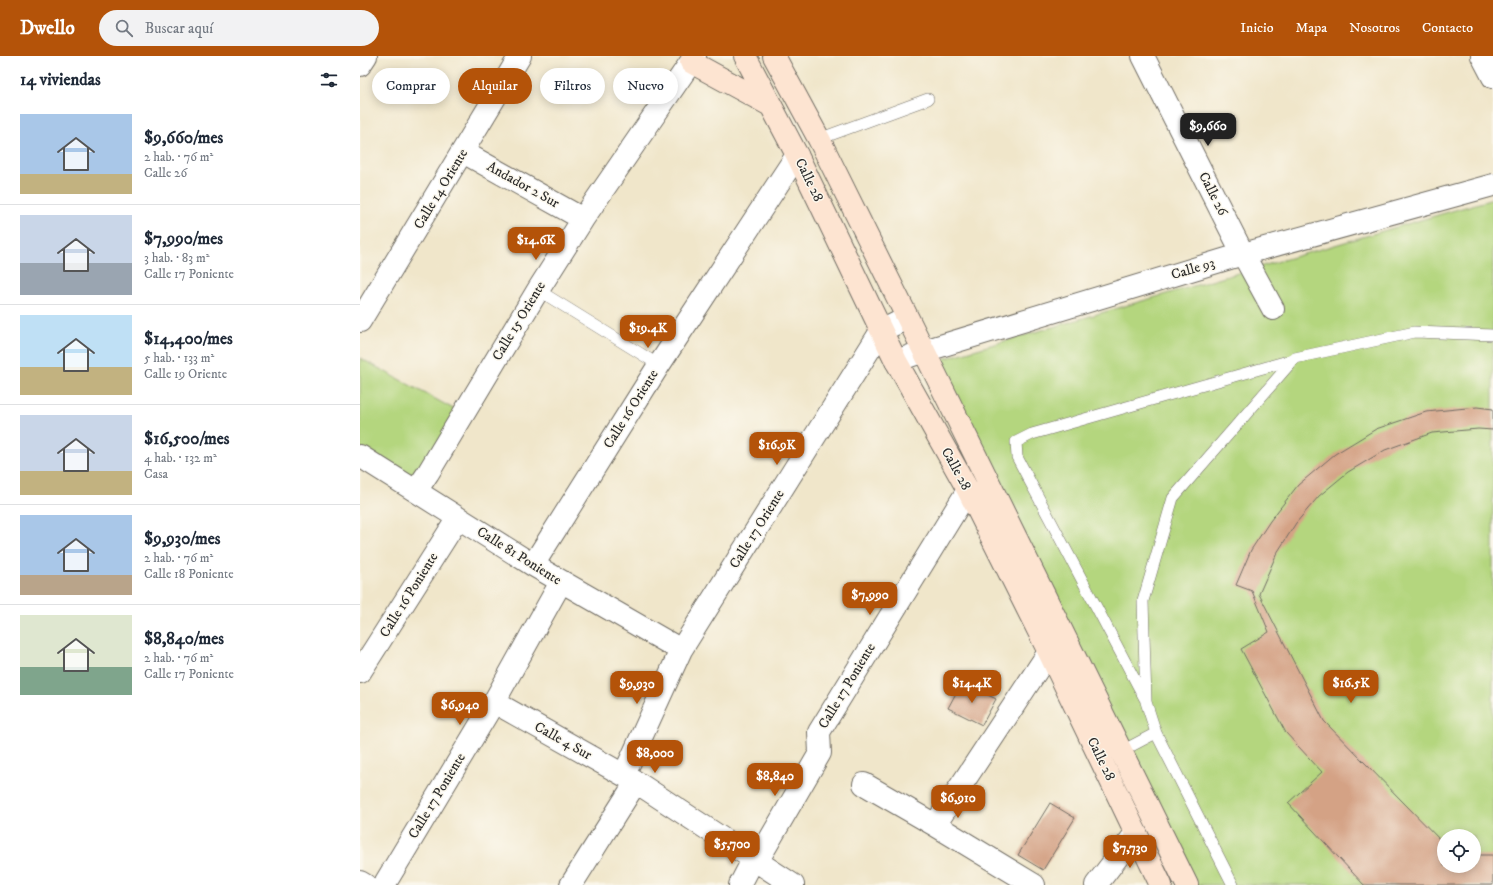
<!DOCTYPE html>
<html lang="es">
<meta charset="utf-8">
<style>
:root{--surface:#fff;--page:#f2f2f3;--text:#1f2937;--muted:#747a83;--line:#e0e1e3;--accent:#b45309}
body{margin:0;font-family:"IM FELL DW Pica",serif;background:var(--page);color:var(--text);height:100vh;display:flex;flex-direction:column;font-size:15px;white-space:nowrap}
*{box-sizing:border-box;margin:0}
p{font-size:13px;color:var(--muted)}
.icon{flex:none;width:22px;height:22px;fill:none;stroke:currentColor;stroke-width:2;stroke-linecap:round;stroke-linejoin:round}
.map{position:relative;flex:1;overflow:hidden}
.panel{display:flex;flex-direction:column;background:var(--surface);width:360px}
.panel>*{flex:none}
.hud{position:absolute;left:12px;top:12px;width:380px;height:36px;display:flex;gap:8px}
.fabs{position:absolute;left:1077px;top:773px;display:grid;gap:8px}
.fabs a{display:grid;place-items:center;width:44px;height:44px;border-radius:50%;background:var(--surface);box-shadow:0 2px 10px #0003;font-size:20px}
.price{position:absolute;translate:-50% -34px;padding:0 9px;border-radius:8px;background:var(--accent);color:#fff;font-size:13px;line-height:26px;filter:drop-shadow(0 1px 2px #0008)}
.price::after{content:'';position:absolute;left:50%;top:24px;width:12px;height:9px;margin-left:-6px;background:inherit;clip-path:polygon(0 0,100% 0,50% 100%)}
.price.current{background:#222;color:#fff}
ul{padding:0;list-style:none}
li{display:flex;align-items:center;gap:12px;height:100px;padding:0 20px}
li+li{border-top:1px solid var(--line)}
li span{display:grid;place-items:center;flex:none;width:112px;height:80px;border-radius:0px;color:#555}
li>.icon{margin-inline-start:auto}
span .icon{width:48px;height:48px;fill:#fffc;stroke-width:1}
li b{font-size:17px}
h2{display:flex;justify-content:space-between;align-items:center;height:48px;padding:0 20px;font-size:17px}
.chip{padding:0 14px;border-radius:18px;background:var(--surface);box-shadow:0 2px 10px #0003;font-size:14px;line-height:36px}
.chip.current{background:var(--accent);color:#fff}
header{display:flex;align-items:center;gap:24px;box-sizing:border-box;height:56px;padding:0 20px;background:var(--accent);color:#fff}
header strong{font-size:19px}
nav{display:flex;gap:22px;margin-inline-start:auto;font-size:14px}
.search{width:280px;height:36px;background:var(--page);display:flex;align-items:center;gap:10px;box-sizing:border-box;padding:0 14px;border-radius:22px;color:var(--muted);font-size:15px}
main{display:flex;flex:1;min-height:0}
.map>svg:first-child{display:block}
.green{fill:#b4d67e;stroke:#708054;fill-rule:evenodd}
.building{fill:#d4a285}
.lines{fill:none;stroke-linecap:round;stroke-linejoin:round}
.lane-casing{stroke:#706c63;stroke-width:12}
.street-casing{stroke:#706c63;stroke-width:24}
.secondary-casing{stroke:#706c63;stroke-width:24}
.lane{stroke:#fff;stroke-width:11}
.street{stroke:#fff;stroke-width:22}
.secondary{stroke:#fde4d1;stroke-width:22}
.labels{text-anchor:middle;dominant-baseline:central;stroke-width:3;stroke-linejoin:round;paint-order:stroke}
.street-label{font-size:14px;fill:#2b2b2b;stroke:#fbf7ec}
</style>
<header>
<strong>Dwello</strong>
<div class="search"><svg class="icon" aria-label="search" viewBox="0 0 24 24"><circle cx="10" cy="10" r="6"/><path d="M15 15l6 6"/></svg>Buscar aquí</div>
<nav><a>Inicio</a><a>Mapa</a><a>Nosotros</a><a>Contacto</a></nav>
</header>
<main>
<section class="panel">
<h2>14 viviendas<svg class="icon" aria-label="filters" viewBox="0 0 24 24"><path d="M4 7h16M4 17h16"/><circle cx="9" cy="7" r="2"/><circle cx="15" cy="17" r="2"/></svg></h2>
<ul>
<li><span style="background:linear-gradient(#a9c7e8 75%,#c2b280 0)"><svg class="icon" aria-label="home" viewBox="0 0 24 24"><path d="M3 11l9-7 9 7M6 9v11h12V9"/></svg></span><div><b>$9,660/mes</b><p>2 hab. · 76 m²</p><p>Calle 26</p></div></li>
<li><span style="background:linear-gradient(#c9d6e8 60%,#9aa5b1 0)"><svg class="icon" aria-label="home" viewBox="0 0 24 24"><path d="M3 11l9-7 9 7M6 9v11h12V9"/></svg></span><div><b>$7,990/mes</b><p>3 hab. · 83 m²</p><p>Calle 17 Poniente</p></div></li>
<li><span style="background:linear-gradient(#bfe0f5 65%,#c2b280 0)"><svg class="icon" aria-label="home" viewBox="0 0 24 24"><path d="M3 11l9-7 9 7M6 9v11h12V9"/></svg></span><div><b>$14,400/mes</b><p>5 hab. · 133 m²</p><p>Calle 19 Oriente</p></div></li>
<li><span style="background:linear-gradient(#c9d6e8 70%,#c2b280 0)"><svg class="icon" aria-label="home" viewBox="0 0 24 24"><path d="M3 11l9-7 9 7M6 9v11h12V9"/></svg></span><div><b>$16,500/mes</b><p>4 hab. · 132 m²</p><p>Casa</p></div></li>
<li><span style="background:linear-gradient(#a9c7e8 75%,#b9a48a 0)"><svg class="icon" aria-label="home" viewBox="0 0 24 24"><path d="M3 11l9-7 9 7M6 9v11h12V9"/></svg></span><div><b>$9,930/mes</b><p>2 hab. · 76 m²</p><p>Calle 18 Poniente</p></div></li>
<li><span style="background:linear-gradient(#dfe7d0 65%,#7fa58c 0)"><svg class="icon" aria-label="home" viewBox="0 0 24 24"><path d="M3 11l9-7 9 7M6 9v11h12V9"/></svg></span><div><b>$8,840/mes</b><p>2 hab. · 76 m²</p><p>Calle 17 Poniente</p></div></li>
</ul>
</section>
<div class="map">
<svg width="1133" height="829" viewBox="0 0 1133 829">
<rect width="100%" height="100%" fill="#fbf7ec"/>
<filter id="ink" filterUnits="userSpaceOnUse"><feTurbulence type="fractalNoise" baseFrequency=".025" numOctaves="2"/><feDisplacementMap in="SourceGraphic" scale="8" xChannelSelector="R" yChannelSelector="G"/><feConvolveMatrix kernelMatrix="1 2 1 2 8 2 1 2 1" color-interpolation-filters="sRGB"/></filter>
<filter id="wash" filterUnits="userSpaceOnUse"><feTurbulence type="fractalNoise" baseFrequency=".012" numOctaves="4" result="noise"/><feDisplacementMap in="SourceGraphic" scale="16" xChannelSelector="R" yChannelSelector="G"/><feGaussianBlur stdDeviation="0.9" result="paint"/><feColorMatrix in="noise" values="0 0 0 0 0 0 0 0 0 0 0 0 0 0 0 0 0 1.4 0 .05"/><feComposite in="paint" operator="in"/></filter>
<g filter="url(#wash)">
<rect width="100%" height="100%" fill="#f0e6ca"/>
<!-- green -->
<path class="green" d="M1133,143V829H827L569,307ZM1084,780H1114V810H1084Z
M0,302L101,357L58,425L0,391Z"/>
<g id="blocks">
<!-- building -->
<path class="building" d="M1117,351L1133,353V374L1118,373L1072,377L1025,394L988,416L959,440L936,467L917,497L899,538L964,665L1084,788V810H1114V799H1133V829H1004L928,747L962,716L926,677L881,593L909,576L892,535L876,529L891,494L910,465L938,429L975,398L1016,373L1066,356Z
M602,626L636,643L622,669L588,652Z
M690,747L715,762L683,814L658,799Z"/>
</g>
</g>
<g filter="url(#ink)">
<use href="#blocks" fill-opacity="0" stroke="#706c63" stroke-width="1"/>
<g class="lines">
<!-- lane casing -->
<g class="lane-casing">
<path id="lane" d="M459,83L568,43
M178,234L299,309
M785,643L657,401L656,386L672,378L935,303
M758,697L796,677
M873,829L796,677L786,646L783,545L813,442L935,302L1055,276L1133,279"/>
</g>
<!-- street casing -->
<g class="street-casing">
<path id="street" d="M783,0L883,198L913,253
M1122,0L1133,21
M0,9L6,0
M103,96L223,163
M0,265L160,0
M536,305L564,295L883,198L1133,129
M0,400L173,509L321,594
M56,435L68,417L178,234L223,163L335,0
M173,509L299,309L437,99
M0,616L98,462
M134,646L276,726L433,829
M264,719L321,594L521,275L547,262
M504,728L575,769L674,829
M575,769L689,596
M0,826L5,829
M24,829L134,646L201,526
M211,829L276,726
M380,829L393,804L402,797L460,697L459,676L608,434
M736,829L776,777"/>
</g>
<!-- secondary casing -->
<g class="secondary-casing">
<path id="secondary" d="M385,0L437,99L536,305L608,434L689,596L801,829
M414,0L459,83L564,295L827,829
M331,6L410,49"/>
</g>
<!-- lane -->
<use href="#lane" class="lane"/>
<!-- street -->
<use href="#street" class="street"/>
<!-- secondary -->
<use href="#secondary" class="secondary"/>
</g>
</g>
<g class="labels">
<!-- street labels -->
<g class="street-label">
<text transform="translate(449 124) rotate(64)">Calle 28</text>
<text transform="translate(163 129) rotate(29)">Andador 2 Sur</text>
<text transform="translate(81 133) rotate(-59)">Calle 14 Oriente</text>
<text transform="translate(853 138) rotate(63)">Calle 26</text>
<text transform="translate(833 213) rotate(-17)">Calle 93</text>
<text transform="translate(159 265) rotate(-59)">Calle 15 Oriente</text>
<text transform="translate(271 353) rotate(-58)">Calle 16 Oriente</text>
<text transform="translate(596 413) rotate(61)">Calle 28</text>
<text transform="translate(397 473) rotate(-58)">Calle 17 Oriente</text>
<text transform="translate(159 500) rotate(32)">Calle 81 Poniente</text>
<text transform="translate(49 539) rotate(-58)">Calle 16 Poniente</text>
<text transform="translate(487 630) rotate(-59)">Calle 17 Poniente</text>
<text transform="translate(203 685) rotate(29)">Calle 4 Sur</text>
<text transform="translate(741 703) rotate(64)">Calle 28</text>
<text transform="translate(77 740) rotate(-59)">Calle 17 Poniente</text>
</g>
</g>
</svg>
<div class="fabs">
<a><svg class="icon" aria-label="locate" viewBox="0 0 24 24"><circle cx="12" cy="12" r="6"/><path d="M12 2v4M12 18v4M2 12h4M18 12h4"/></svg></a>
</div>
<b class="price current" style="left:848px;top:91px">$9,660</b>
<b class="price" style="left:176px;top:205px">$14.6K</b>
<b class="price" style="left:288px;top:293px">$19.4K</b>
<b class="price" style="left:417px;top:410px">$16.9K</b>
<b class="price" style="left:510px;top:560px">$7,990</b>
<b class="price" style="left:612px;top:648px">$14.4K</b>
<b class="price" style="left:991px;top:648px">$16.5K</b>
<b class="price" style="left:277px;top:649px">$9,930</b>
<b class="price" style="left:100px;top:670px">$6,940</b>
<b class="price" style="left:295px;top:718px">$8,000</b>
<b class="price" style="left:415px;top:741px">$8,840</b>
<b class="price" style="left:598px;top:763px">$6,910</b>
<b class="price" style="left:372px;top:809px">$5,700</b>
<b class="price" style="left:770px;top:813px">$7,730</b>
<div class="hud">
<a class="chip">Comprar</a>
<a class="chip current">Alquilar</a>
<a class="chip">Filtros</a>
<a class="chip">Nuevo</a>
</div>
</div>
</main>
